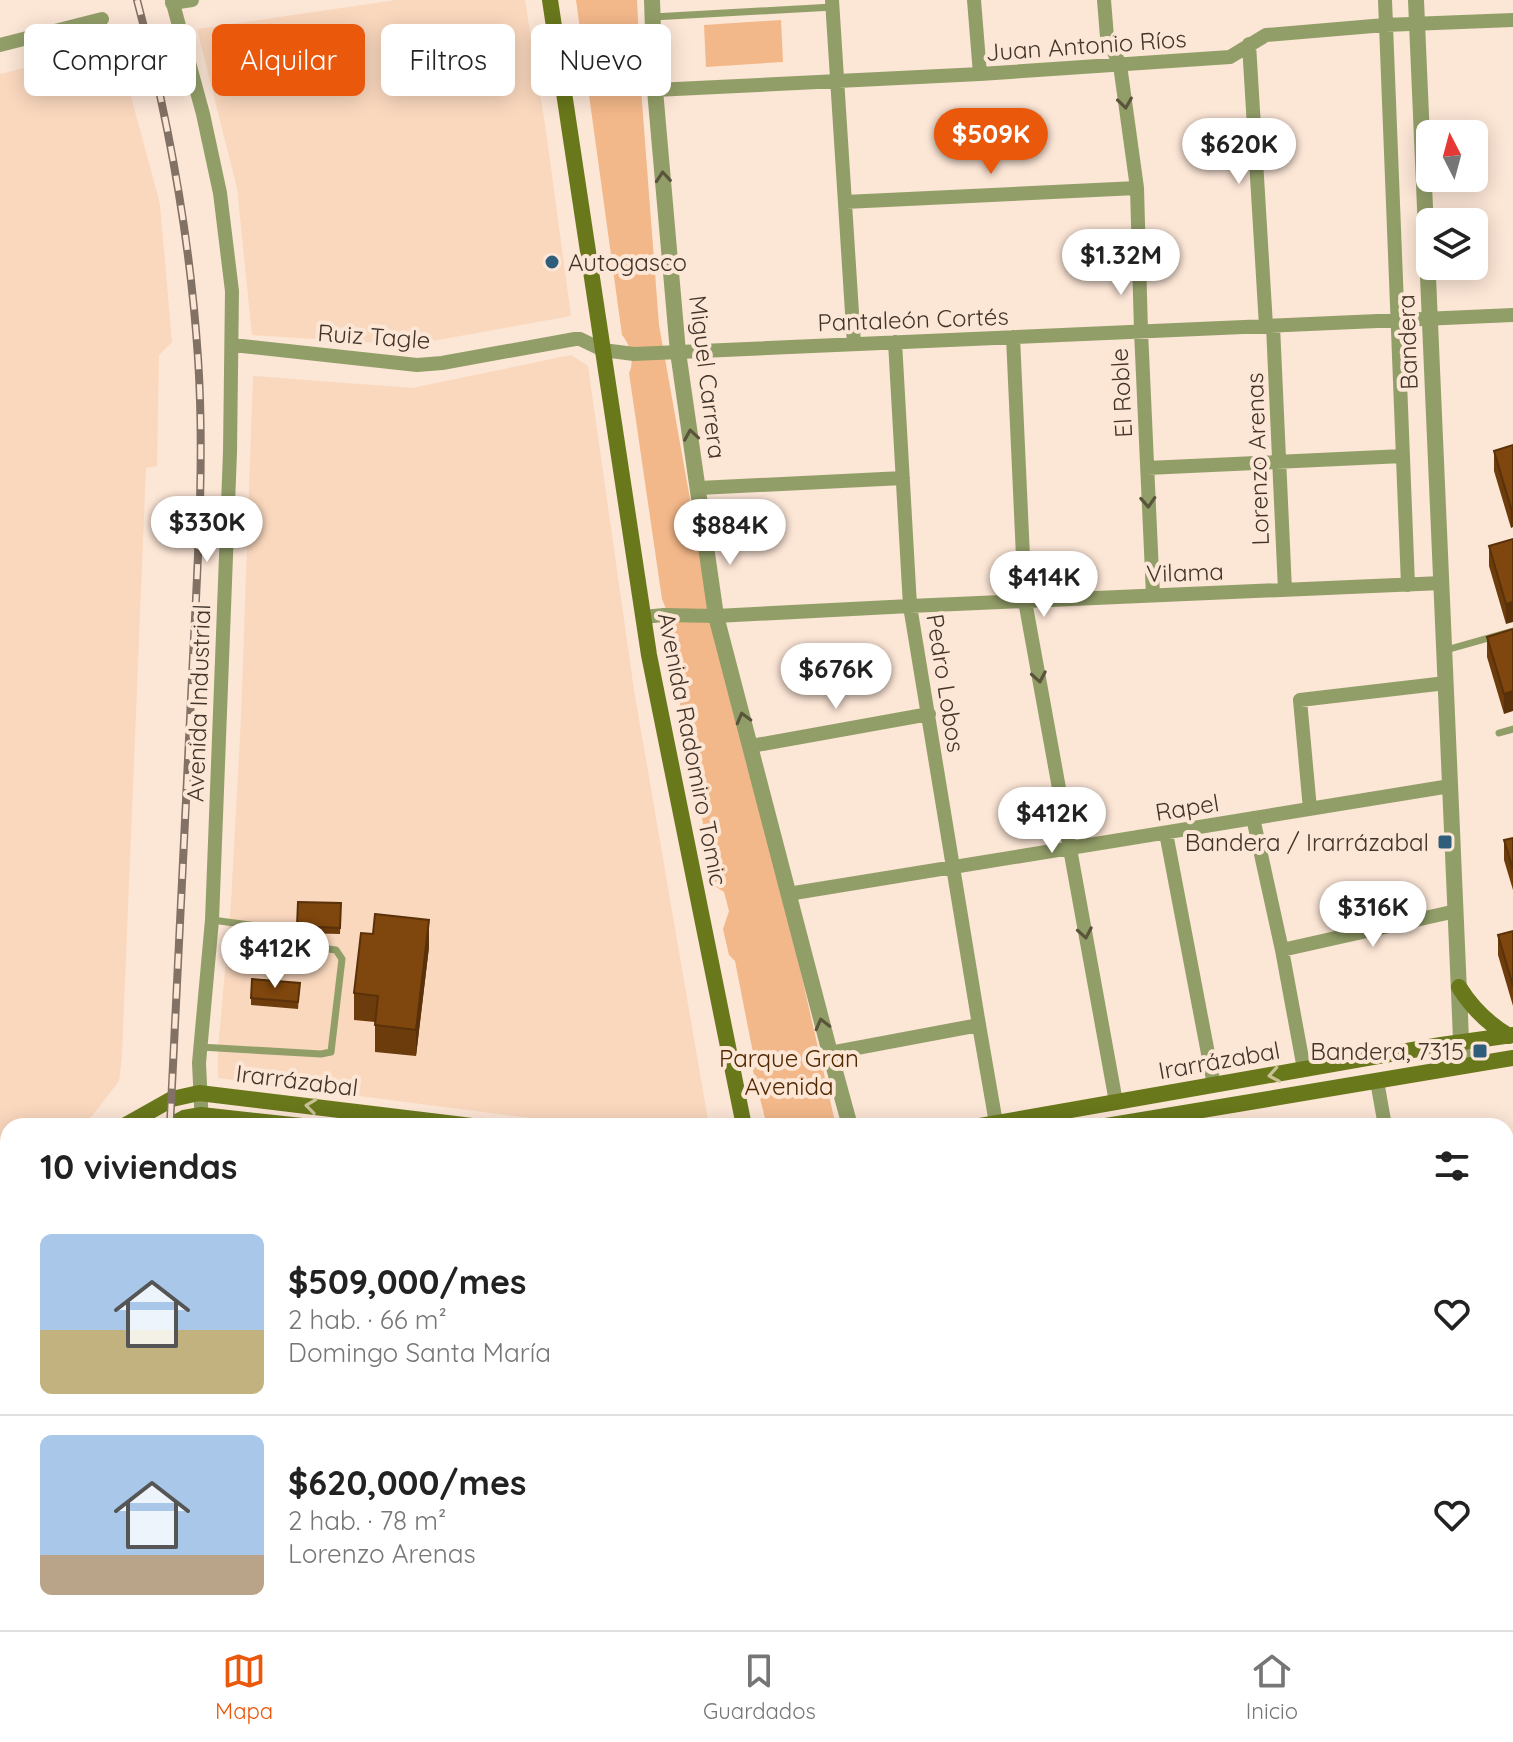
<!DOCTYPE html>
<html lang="es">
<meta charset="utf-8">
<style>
:root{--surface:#fff;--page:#f6f6f6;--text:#222;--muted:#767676;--line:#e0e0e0;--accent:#ea580c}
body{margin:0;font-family:Quicksand,sans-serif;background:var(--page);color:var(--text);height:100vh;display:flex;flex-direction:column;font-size:30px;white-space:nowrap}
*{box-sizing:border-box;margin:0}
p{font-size:26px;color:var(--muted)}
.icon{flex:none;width:44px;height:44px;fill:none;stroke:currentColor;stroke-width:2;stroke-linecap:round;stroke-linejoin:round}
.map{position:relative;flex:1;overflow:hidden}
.details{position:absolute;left:0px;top:1118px;width:1514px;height:512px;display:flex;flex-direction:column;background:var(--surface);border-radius:24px 24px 0 0;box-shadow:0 4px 20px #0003}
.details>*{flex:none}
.top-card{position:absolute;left:24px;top:24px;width:800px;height:72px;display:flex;gap:16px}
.needle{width:52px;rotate:354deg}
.fabs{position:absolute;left:1416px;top:120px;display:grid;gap:16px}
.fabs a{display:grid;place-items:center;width:72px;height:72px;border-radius:12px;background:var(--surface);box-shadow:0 4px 20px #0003;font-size:40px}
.price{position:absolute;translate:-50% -68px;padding:0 18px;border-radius:28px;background:#fff;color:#222;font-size:26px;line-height:52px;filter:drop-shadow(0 2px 4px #0008)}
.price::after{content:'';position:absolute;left:50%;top:48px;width:24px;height:18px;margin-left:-12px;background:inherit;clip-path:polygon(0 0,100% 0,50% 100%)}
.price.selected{background:var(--accent);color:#fff}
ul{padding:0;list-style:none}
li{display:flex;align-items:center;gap:24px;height:200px;padding:0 40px}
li+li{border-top:2px solid var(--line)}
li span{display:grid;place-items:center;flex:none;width:224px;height:160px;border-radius:12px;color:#555}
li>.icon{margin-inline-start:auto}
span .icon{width:96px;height:96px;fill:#fffc;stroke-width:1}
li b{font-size:34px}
h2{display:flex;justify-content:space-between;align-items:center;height:96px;padding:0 40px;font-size:34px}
.tag{padding:0 28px;border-radius:12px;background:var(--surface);box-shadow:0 4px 20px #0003;font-size:28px;line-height:72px}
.tag.selected{background:var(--accent);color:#fff}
.tabs{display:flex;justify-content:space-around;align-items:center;height:112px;border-top:2px solid var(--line);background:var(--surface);font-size:22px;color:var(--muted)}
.tabs a{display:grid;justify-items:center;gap:4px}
.tabs .selected{color:var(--accent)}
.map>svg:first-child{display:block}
.built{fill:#fad8be}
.green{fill:#f3b88a}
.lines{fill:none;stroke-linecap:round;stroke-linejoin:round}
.service{stroke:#929e68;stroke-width:7}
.minor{stroke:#929e68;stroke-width:14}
.tertiary{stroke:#929e68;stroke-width:16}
.secondary{stroke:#69781b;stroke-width:16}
.rail-casing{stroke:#827165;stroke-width:8}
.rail{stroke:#fce6d6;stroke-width:5;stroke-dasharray:15;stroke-linecap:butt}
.wall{fill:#6d3c0c}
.shaded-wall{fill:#59310a}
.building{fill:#7f460e;stroke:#59310a;stroke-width:2}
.oneway{stroke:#5a543c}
.oneway2{stroke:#c9c095}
.poi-dot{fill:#2e5e7c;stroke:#fce6d6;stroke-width:3}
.labels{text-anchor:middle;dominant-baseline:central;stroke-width:8;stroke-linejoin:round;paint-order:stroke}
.street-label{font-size:24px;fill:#423429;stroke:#fce6d6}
.poi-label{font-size:24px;fill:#423429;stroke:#fce6d6;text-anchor:end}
.park-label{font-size:24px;fill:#512800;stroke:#fce6d6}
</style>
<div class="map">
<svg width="1513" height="1630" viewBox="0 0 1513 1630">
<rect width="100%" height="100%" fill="#fce6d6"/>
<!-- built -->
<path class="built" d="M396,0H525L546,131L571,316L410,345L252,335L237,188L197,29Z
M117,45L160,204L172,342L159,355L157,466L146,468L122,1055L119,1081L92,1116L78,1126H8V1176L0,1182V74Z
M571,355L588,366L634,690L709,1126H592L218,1078V1049L231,903L241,718L253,376L412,388Z
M8,1258V1349L0,1340V1264Z
M0,1472L8,1484V1622H90L94,1630H0Z
M254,1622H805L806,1630H256Z"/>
<!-- green -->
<path class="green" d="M576,0H637L642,102L659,325L711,617L783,895L836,1126H767L753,1071L755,1063L735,961L729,955L723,929L729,911L724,892L715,886L668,642V614L662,599L629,373C635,362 630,344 622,335Z
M781,20L783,62L706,67L704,25Z"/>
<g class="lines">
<!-- service -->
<path class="service" d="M653,17L833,7
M1446,650L1513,631
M1499,733L1513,729
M200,1047L321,1054L331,1052L342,959L336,950L289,944L250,925L212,920"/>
<!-- minor -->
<path class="minor" d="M172,0L203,114L220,193L232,291L230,452L212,920L199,1063L202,1126
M832,0L854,344
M974,0L980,74
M1104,0L1107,37L1120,65L1137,188L1141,331L1153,595
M1385,0L1408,585
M172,3L192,0
M1249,44L1266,326
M0,45L102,19
M655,90L980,74L1230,57L1266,35L1385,25L1513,20
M845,202L1137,188
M1273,326L1285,590
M1013,337L1025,601L1116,1102
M895,342L910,606L979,1025L996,1123
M233,345L417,365L442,363L575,339H580L603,350L634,354L1513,315
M1147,468L1403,456
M699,488L903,478
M643,617L664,615L716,616L910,606L1442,583
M751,746L929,714
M1310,809L1300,700L1446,683
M1253,818L1282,950L1304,1069
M1166,833L1214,1085
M788,894L1450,786
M1282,950L1456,911
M830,1053L979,1025
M1377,1081L1385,1126
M1506,1188L1513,1186
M1506,1320L1513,1319
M1506,1498L1513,1525
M1506,1604L1513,1602
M150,1622L153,1630
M238,1622L240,1630
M1096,1622L1097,1630
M1224,1622L1225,1630
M1439,1622L1441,1630
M1371,1630L1412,1622"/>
<!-- tertiary -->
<path class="tertiary" d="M652,0L655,90L678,352L716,616L830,1053L850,1126
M1416,0L1460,1015L1461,1042L1465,1065
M955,1622L957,1630"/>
<!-- secondary -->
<path class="secondary" d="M550,0L649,655L744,1126
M1459,987C1472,1008 1487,1023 1509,1036
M124,1126L172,1099L199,1093L472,1126
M169,1126L184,1118L201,1115L302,1126
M980,1126L1441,1045L1513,1035
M1106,1126L1513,1058
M0,1213L8,1207
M0,1243L8,1238
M0,1397L8,1407
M174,1622L180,1630
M844,1622L845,1630"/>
<!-- rail casing -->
<g class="rail-casing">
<path id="rail" d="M137,0C168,117 190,236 198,358C205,464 197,572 192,678C185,828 177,977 170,1126
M208,1622L210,1630"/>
</g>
<!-- rail -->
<use href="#rail" class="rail"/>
</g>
<!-- wall -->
<path class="wall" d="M1513,445L1511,528L1494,471V451Z
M1513,539L1506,624L1489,566V546Z
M1513,629L1504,714L1487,657V637Z
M1513,838V890L1504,860V840Z
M298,902L341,903L340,934L297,933Z
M1513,931V1006L1498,955V935Z
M429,947L416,1056L375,1052V1022L354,1020V993Z
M300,983L298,1009L251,1005V998Z"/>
<!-- shaded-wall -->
<path class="shaded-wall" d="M1513,507V527L1511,528V508Z
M1513,602V622L1506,624V604Z
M1513,691V711L1504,714V694Z
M429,920V947L416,1056V1030Z"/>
<!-- building -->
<path class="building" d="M1513,445V507L1511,508L1494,451Z
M1513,539V602L1506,604L1489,546Z
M1513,629V691L1504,694L1487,637Z
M1513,838V870L1504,840Z
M298,902L341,903L340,928L297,926Z
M375,914L429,920L416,1030L375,1025L378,996L354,993L361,933L373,934Z
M1513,931V986L1498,935Z
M252,979L300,983L298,1002L251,998Z"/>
<!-- one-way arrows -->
<defs><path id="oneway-chevron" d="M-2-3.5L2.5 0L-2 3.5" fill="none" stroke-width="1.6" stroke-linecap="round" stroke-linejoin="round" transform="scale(2)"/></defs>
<g class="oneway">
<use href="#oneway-chevron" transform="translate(1125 103) rotate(82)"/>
<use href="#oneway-chevron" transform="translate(663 177) rotate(-95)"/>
<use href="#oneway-chevron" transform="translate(691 435) rotate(-99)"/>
<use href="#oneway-chevron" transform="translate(1148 502) rotate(87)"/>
<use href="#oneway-chevron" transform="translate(1039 677) rotate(80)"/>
<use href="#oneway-chevron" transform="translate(743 718) rotate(-105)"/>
<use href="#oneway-chevron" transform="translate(1085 933) rotate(80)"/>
<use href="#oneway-chevron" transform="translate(822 1024) rotate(-104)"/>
</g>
<g class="oneway2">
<use href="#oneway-chevron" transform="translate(1274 1075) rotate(170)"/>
<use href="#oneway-chevron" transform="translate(311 1106) rotate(-173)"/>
</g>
<!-- markers -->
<g class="poi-dot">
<circle cx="552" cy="262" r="8"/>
<rect x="1437" y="834" width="16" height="16" rx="4"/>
<rect x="1472" y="1043" width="16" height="16" rx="4"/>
</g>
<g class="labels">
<!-- street labels -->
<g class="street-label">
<text transform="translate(1086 45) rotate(-4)">Juan Antonio Ríos</text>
<text transform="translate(913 319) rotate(-2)">Pantaleón Cortés</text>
<text transform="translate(374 336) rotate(4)">Ruiz Tagle</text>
<text transform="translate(1407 342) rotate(-92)">Bandera</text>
<text transform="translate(708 377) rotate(83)">Miguel Carrera</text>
<text transform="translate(1121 393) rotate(-93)">El Roble</text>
<text transform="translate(1257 459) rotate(-92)">Lorenzo Arenas</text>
<text transform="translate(1185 572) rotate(-2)">Vilama</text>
<text transform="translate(946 683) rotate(81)">Pedro Lobos</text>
<text transform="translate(198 703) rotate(-88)">Avenida Industrial</text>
<text transform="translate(693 749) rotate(79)">Avenida Radomiro Tomic</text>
<text transform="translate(1187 807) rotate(-9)">Rapel</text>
<text transform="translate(1219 1060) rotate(-10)">Irarrázabal</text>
<text transform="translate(297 1080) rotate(7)">Irarrázabal</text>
</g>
<!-- poi labels -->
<g class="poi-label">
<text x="568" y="262" text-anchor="start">Autogasco</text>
<text x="1429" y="842">Bandera / Irarrázabal</text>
<text x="1464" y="1051">Bandera, 7315</text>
</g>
<!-- park labels -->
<g class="park-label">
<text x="789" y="1058">Parque Gran<tspan x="789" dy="28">Avenida</tspan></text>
</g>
</g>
</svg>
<div class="fabs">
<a><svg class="needle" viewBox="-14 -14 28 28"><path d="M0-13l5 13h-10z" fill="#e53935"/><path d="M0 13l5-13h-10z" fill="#767676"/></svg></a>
<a><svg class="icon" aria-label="layers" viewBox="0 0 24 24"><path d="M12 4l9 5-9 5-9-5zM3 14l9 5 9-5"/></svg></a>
</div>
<b class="price selected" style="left:991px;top:176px">$509K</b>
<b class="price" style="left:1239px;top:186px">$620K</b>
<b class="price" style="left:1121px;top:297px">$1.32M</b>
<b class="price" style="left:207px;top:564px">$330K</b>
<b class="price" style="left:730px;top:567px">$884K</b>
<b class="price" style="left:1044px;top:619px">$414K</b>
<b class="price" style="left:836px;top:711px">$676K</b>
<b class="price" style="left:1052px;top:855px">$412K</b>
<b class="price" style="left:1373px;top:949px">$316K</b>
<b class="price" style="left:275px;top:990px">$412K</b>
<div class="top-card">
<a class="tag">Comprar</a>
<a class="tag selected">Alquilar</a>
<a class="tag">Filtros</a>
<a class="tag">Nuevo</a>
</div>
<section class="details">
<h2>10 viviendas<svg class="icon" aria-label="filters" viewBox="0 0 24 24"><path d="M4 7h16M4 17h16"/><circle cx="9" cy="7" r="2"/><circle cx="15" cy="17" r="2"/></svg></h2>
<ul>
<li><span style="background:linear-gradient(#a9c7e8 60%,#c2b280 0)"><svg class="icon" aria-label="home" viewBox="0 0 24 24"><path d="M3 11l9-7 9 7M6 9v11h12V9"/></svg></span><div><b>$509,000/mes</b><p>2 hab. · 66 m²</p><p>Domingo Santa María</p></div><svg class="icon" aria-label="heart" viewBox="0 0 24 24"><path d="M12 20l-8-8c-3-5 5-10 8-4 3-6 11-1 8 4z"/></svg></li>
<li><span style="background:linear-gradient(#a9c7e8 75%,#b9a48a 0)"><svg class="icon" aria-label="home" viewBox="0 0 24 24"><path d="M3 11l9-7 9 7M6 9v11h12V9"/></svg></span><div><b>$620,000/mes</b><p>2 hab. · 78 m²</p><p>Lorenzo Arenas</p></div><svg class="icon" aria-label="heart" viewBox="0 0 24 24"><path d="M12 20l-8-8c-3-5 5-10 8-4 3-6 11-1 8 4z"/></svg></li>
</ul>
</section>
</div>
<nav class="tabs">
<a class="selected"><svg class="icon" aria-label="map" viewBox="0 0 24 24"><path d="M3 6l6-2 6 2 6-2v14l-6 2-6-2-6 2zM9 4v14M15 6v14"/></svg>Mapa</a>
<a><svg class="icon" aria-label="saved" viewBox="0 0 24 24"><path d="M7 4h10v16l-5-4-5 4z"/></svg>Guardados</a>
<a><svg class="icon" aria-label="home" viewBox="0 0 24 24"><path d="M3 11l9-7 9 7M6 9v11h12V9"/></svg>Inicio</a>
</nav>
